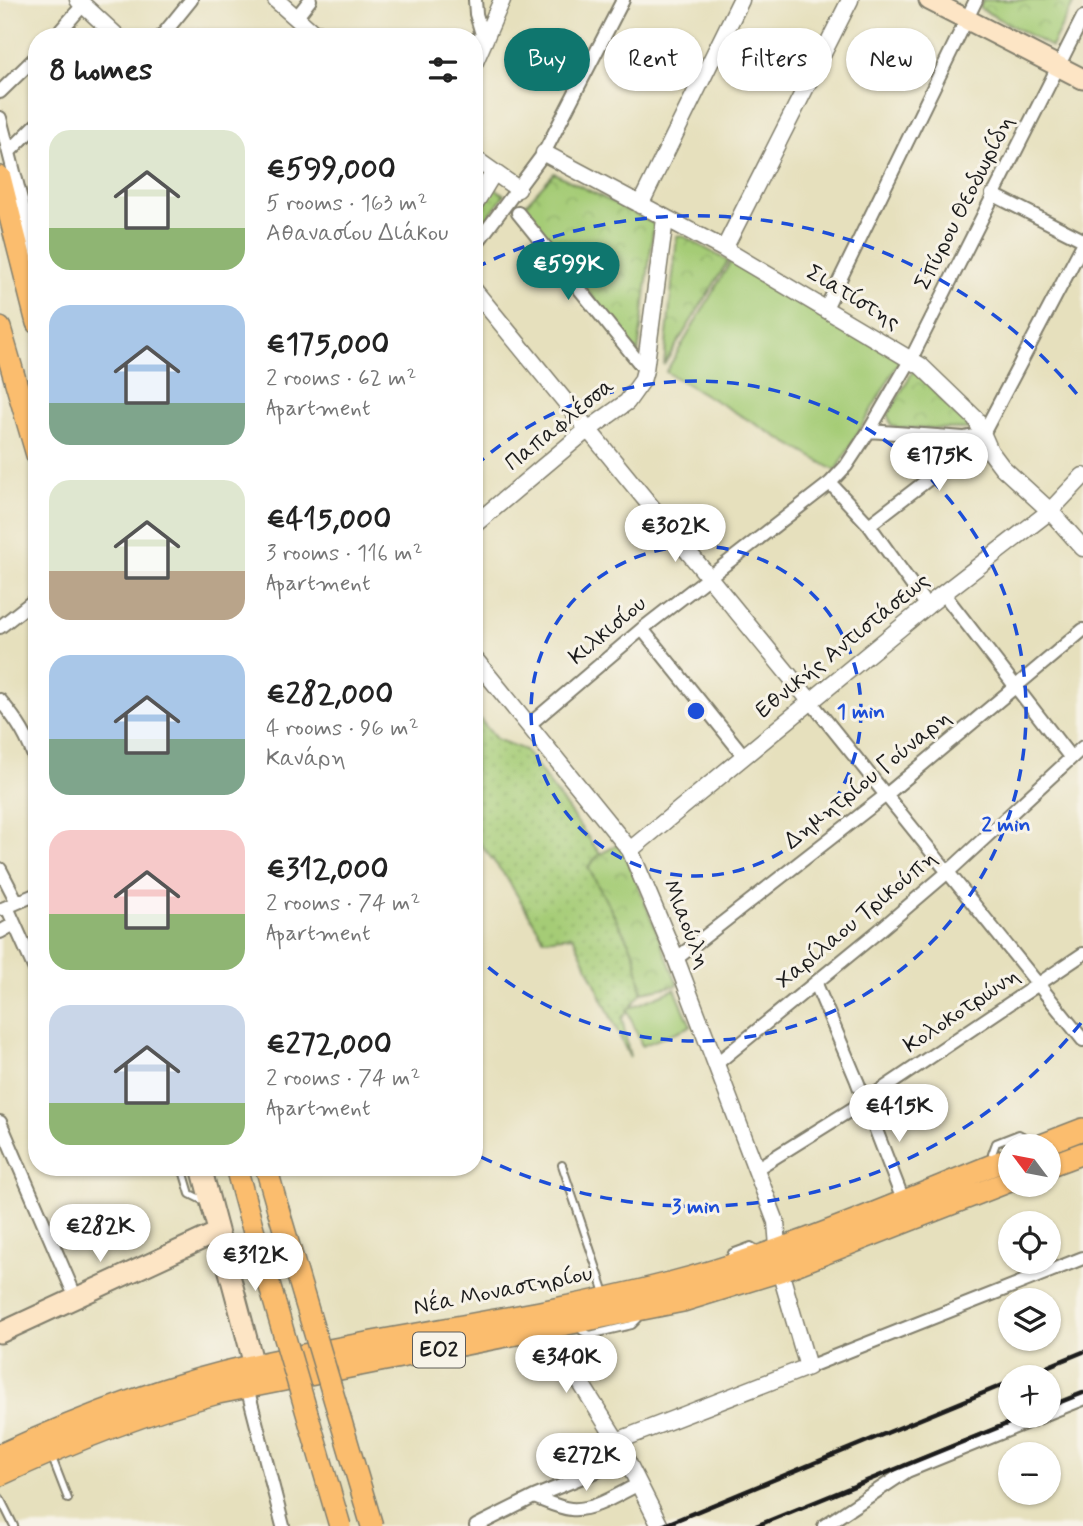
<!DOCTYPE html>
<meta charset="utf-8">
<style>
:root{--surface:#fff;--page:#f2f2f2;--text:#222;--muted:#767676;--accent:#0f766e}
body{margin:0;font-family:Mynerve,sans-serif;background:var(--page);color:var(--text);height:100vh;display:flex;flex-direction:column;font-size:26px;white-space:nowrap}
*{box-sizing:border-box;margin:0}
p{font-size:23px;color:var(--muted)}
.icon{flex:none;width:38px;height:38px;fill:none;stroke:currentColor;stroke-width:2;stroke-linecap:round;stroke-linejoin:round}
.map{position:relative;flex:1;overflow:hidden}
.drawer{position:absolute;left:28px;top:28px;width:455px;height:1148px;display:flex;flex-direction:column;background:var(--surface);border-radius:28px;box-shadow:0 2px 5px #0004}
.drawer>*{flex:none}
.hud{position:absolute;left:504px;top:28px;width:472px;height:63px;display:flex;gap:14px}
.needle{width:46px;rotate:302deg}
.fabs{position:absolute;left:998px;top:1134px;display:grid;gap:14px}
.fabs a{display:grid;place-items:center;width:63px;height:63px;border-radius:50%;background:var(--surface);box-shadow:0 2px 5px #0004;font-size:35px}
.price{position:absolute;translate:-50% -60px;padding:0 16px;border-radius:24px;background:#fff;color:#222;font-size:23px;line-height:46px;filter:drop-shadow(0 2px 4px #0008)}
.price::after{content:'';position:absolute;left:50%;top:42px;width:21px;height:16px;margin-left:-10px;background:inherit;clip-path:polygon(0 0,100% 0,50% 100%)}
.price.active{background:var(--accent);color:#fff}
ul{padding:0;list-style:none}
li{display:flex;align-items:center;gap:21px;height:175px;padding:0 21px}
li span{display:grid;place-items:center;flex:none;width:196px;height:140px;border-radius:21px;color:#555}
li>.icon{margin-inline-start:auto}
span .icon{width:84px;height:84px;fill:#fffc;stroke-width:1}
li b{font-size:30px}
h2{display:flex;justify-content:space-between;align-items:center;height:84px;padding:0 21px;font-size:30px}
.chip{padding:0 24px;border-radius:32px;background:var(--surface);box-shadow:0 2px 5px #0004;font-size:24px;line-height:63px}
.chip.active{background:var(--accent);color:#fff}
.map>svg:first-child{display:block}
.grass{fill:url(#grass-dots);stroke:#607449;stroke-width:2}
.park{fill:url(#park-crowns);stroke:#607449;stroke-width:2}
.pitch{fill:#a5cc76;stroke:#607449;stroke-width:2}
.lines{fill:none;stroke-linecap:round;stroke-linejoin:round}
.service-casing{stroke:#817e6c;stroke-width:10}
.minor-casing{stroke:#817e6c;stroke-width:16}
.tertiary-casing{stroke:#817e6c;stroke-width:19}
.secondary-casing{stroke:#817e6c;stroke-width:23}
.primary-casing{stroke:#817e6c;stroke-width:24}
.trunk-casing{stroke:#817e6c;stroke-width:24}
.service{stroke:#fff;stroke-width:6}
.minor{stroke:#fff;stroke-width:12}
.tertiary{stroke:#fff;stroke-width:16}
.secondary{stroke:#fde5c5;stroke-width:19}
.primary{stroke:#fbbd6e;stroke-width:21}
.trunk{stroke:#fbbd6e;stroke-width:21}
.rail{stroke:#1c1c1c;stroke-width:4.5}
.trunk-bridge-casing{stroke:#817e6c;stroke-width:24;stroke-linecap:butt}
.trunk-bridge{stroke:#fbbd6e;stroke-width:21}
.ring{fill:none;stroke:#1d4ed8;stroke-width:3.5;stroke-dasharray:12 9}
.labels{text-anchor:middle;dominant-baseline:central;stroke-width:6;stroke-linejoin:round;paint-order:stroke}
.shield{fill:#f7f3e8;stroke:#5e5c59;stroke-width:2}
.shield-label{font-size:21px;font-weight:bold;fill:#1c1c1c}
.street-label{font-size:23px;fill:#1c1c1c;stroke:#f7f3e8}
.centre{fill:#1d4ed8;stroke:#f7f3e8;stroke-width:3.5}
.ring-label{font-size:21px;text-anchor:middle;font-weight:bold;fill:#1d4ed8;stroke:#f7f3e8;stroke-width:6;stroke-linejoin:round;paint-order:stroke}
</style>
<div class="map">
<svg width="1083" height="1526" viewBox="0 0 1083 1526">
<defs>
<pattern id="grass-dots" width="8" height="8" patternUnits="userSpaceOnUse" patternTransform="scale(1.75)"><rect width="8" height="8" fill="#a5cc76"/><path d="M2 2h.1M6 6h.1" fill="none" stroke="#8daf66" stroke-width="1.8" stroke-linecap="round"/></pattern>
<pattern id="park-crowns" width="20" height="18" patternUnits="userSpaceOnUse" patternTransform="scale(1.75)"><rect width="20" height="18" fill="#a5cc76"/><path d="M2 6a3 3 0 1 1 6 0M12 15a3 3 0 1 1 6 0" fill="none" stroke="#8daf66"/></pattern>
</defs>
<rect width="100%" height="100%" fill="#f7f3e8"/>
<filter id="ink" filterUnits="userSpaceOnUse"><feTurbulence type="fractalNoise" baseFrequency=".0143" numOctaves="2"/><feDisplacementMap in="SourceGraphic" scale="14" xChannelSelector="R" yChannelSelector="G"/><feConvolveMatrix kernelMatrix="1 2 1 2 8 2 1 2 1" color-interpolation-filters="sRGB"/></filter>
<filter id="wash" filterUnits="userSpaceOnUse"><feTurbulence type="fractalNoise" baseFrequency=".00686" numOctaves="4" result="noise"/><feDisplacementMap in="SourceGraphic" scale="28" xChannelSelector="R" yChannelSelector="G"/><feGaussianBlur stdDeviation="1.57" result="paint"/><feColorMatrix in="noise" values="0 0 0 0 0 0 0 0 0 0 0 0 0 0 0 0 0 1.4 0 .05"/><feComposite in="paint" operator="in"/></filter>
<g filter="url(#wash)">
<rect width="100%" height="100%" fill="#e6e0bd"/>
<!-- grass -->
<path class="grass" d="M493,186L504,195L485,221L474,214Z
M474,712L496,739L525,750L600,854L588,867L635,954L642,992L622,1018L630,1058L573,936L544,939L506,877L474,836Z"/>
<!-- park -->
<path class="park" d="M983,0H1075L1051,47L979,8Z
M554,173L654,223L638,354L522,208Z
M677,236H683L728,261L664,365Z
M914,369L970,429L898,428L891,425L888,415Z
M621,843L678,985L642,992L635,954L588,867L600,854Z"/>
<!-- pitch -->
<path class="pitch" d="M731,261L900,360L836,471L666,372Z
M675,989L691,1026L642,1046L627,1009Z"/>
</g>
<g filter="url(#ink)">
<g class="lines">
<!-- service casing -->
<g class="service-casing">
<path id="service" d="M992,1154L996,1143L1019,1134L1028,1139
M562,1165L606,1296
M182,1167L190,1194L200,1199
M730,1258L732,1253L751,1246L756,1249
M582,1331L590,1335L632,1325L638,1319
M51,1455L68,1499
M0,1498L14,1526"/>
</g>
<!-- minor casing -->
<g class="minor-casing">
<path id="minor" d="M296,18L310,0
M312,32L407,37
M55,37L83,5
M161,37L191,0
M474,40L484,41L476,14L475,0
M0,92L37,56
M0,118L37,261
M10,151L37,124
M992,194L1083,240
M518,213L645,370
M474,247L544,153L623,0
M826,308L976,0
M869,431L964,438L983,434
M830,483L869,525L927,606
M869,525L973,445L983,434L1083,244
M943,593L1071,758
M0,627L37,598
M642,629L744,756
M0,700C18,722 28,737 37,765
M811,702L1083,1040
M530,724L642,629L830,483L846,466L869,431L911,359L1083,17
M0,869L17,902
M7,907L37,974
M2,909L37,894
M0,932L14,924
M676,959L886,795L1083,630
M816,984L857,1081L903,1200
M716,1064L880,930L948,872L1083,747
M0,1122L76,1298
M756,1169L865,1101L1083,954
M808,1367L1083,1258
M247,1387L283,1526
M1048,1413L1083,1399
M534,1497L626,1459
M476,1526L534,1497C545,1501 559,1508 571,1509C595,1511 618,1494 639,1484
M824,1526L907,1471L1042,1416"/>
</g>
<!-- tertiary casing -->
<g class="tertiary-casing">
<path id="tertiary" d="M78,0L118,37
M276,0L318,37
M474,64L502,0
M544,153L724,249L921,366L976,419L990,451L1002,467L1050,511L1083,548
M474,158L518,189
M474,205L494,172
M640,205L741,0
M724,249L850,0
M474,290L811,702
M474,525L581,435L627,402L642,381L645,370L665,219
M474,658L630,850L676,959L776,1222L780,1271L808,1367L617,1441L660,1526
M630,850L927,606L1050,511L1083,476
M547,1329L617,1441"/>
</g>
<!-- secondary casing -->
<g class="secondary-casing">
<path id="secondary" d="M929,0L1083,79
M201,1167L254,1365
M0,1333L218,1232"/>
</g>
<!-- primary casing -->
<g class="primary-casing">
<path id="primary" d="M1039,1146L1083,1129
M1048,1166L1083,1153
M0,1455C82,1417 167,1384 255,1365C391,1335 531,1319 666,1284C784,1254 897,1203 1010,1158
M0,1475C70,1442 143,1413 218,1393L683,1301L780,1271L1010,1181"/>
</g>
<!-- trunk casing -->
<g class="trunk-casing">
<path id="trunk" d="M0,177L37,323
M0,328L37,455
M236,1167L249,1215
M266,1167L278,1209"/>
</g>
<!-- service -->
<use href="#service" class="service"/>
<!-- minor -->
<use href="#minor" class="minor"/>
<!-- tertiary -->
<use href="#tertiary" class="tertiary"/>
<!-- secondary -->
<use href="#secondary" class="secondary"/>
<!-- primary -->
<use href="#primary" class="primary"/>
<!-- trunk -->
<use href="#trunk" class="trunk"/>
<!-- rail -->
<path class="rail" d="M1022,1377L1083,1352
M1048,1407L1083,1393
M662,1526L1010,1382
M756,1526L1026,1416"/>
<!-- trunk-bridge casing -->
<g class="trunk-bridge-casing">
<path id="trunk-bridge" d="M278,1209L372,1526
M249,1215L340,1526"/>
</g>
<!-- trunk-bridge -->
<use href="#trunk-bridge" class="trunk-bridge"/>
</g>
</g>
<!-- distance rings -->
<g class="ring">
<circle cx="696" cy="711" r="165"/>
<path d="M475 466A330 330 0 1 1 475 956"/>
<path d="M1081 1023A495 495 0 0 1 475 1154M475 268A495 495 0 0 1 1081 399"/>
</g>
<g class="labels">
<!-- shield labels -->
<rect class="shield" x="413" y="1332.5" width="52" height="35" rx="5"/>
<g class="shield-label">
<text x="439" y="1350">ΕΟ2</text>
</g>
<!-- street labels -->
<g class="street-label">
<text transform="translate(965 203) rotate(-63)">Σπύρου Θεοδωρίδη</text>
<text transform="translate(853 298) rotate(31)">Σιατίστης</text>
<text transform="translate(560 425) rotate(-39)">Παπαφλέσσα</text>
<text transform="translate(608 631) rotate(-40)">Κιλκισίου</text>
<text transform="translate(843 646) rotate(-39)">Εθνικής Αντιστάσεως</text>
<text transform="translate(868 780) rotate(-39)">Δημητρίου Γούναρη</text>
<text transform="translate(857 920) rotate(-40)">Χαρίλαου Τρικούπη</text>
<text transform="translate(686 924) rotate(68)">Μιαούλη</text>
<text transform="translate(962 1011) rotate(-34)">Κολοκοτρώνη</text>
<text transform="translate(503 1291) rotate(-11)">Νέα Μοναστηρίου</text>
</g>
</g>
<circle cx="696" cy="711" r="10" class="centre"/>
<g class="ring-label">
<text x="861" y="718">1 min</text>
<text x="1006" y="831">2 min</text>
<text x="696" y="1213">3 min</text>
</g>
</svg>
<div class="fabs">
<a><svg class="needle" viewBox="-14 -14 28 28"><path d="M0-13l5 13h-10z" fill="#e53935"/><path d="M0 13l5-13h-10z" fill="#767676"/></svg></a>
<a><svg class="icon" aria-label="locate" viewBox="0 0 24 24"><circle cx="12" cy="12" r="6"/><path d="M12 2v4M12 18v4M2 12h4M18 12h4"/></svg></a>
<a><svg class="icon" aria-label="layers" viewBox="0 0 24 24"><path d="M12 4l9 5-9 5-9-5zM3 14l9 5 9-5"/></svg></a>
<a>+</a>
<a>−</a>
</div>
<b class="price active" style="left:568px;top:302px">€599K</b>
<b class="price" style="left:939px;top:493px">€175K</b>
<b class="price" style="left:675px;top:564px">€302K</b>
<b class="price" style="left:899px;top:1144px">€415K</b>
<b class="price" style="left:100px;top:1264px">€282K</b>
<b class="price" style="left:255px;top:1293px">€312K</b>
<b class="price" style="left:566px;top:1395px">€340K</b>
<b class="price" style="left:586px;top:1493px">€272K</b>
<div class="hud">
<a class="chip active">Buy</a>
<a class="chip">Rent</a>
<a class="chip">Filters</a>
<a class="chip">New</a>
</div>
<section class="drawer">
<h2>8 homes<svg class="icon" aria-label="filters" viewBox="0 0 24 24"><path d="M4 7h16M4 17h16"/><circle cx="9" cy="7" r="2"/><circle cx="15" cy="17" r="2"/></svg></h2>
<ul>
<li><span style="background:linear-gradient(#dfe7d0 70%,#8fb573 0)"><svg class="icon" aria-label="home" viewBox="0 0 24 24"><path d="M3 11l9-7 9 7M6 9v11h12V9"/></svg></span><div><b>€599,000</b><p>5 rooms · 163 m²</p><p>Αθανασίου Διάκου</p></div></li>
<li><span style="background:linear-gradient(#a9c7e8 70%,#7fa58c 0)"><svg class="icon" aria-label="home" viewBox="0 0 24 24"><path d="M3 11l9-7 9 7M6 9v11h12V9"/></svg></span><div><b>€175,000</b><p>2 rooms · 62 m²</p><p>Apartment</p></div></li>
<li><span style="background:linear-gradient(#dfe7d0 65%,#b9a48a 0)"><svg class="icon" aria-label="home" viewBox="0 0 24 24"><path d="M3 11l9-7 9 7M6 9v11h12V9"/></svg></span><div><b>€415,000</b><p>3 rooms · 116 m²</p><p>Apartment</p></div></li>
<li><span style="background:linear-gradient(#a9c7e8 60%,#7fa58c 0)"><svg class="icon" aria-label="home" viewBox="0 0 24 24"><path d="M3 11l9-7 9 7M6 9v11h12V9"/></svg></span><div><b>€282,000</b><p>4 rooms · 96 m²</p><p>Κανάρη</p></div></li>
<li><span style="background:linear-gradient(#f6c9c9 60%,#8fb573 0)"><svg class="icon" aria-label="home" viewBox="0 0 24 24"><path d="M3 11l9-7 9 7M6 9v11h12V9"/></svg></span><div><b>€312,000</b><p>2 rooms · 74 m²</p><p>Apartment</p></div></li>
<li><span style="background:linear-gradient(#c9d6e8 70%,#8fb573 0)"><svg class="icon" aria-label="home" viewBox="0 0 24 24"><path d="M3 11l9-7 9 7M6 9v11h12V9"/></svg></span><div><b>€272,000</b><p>2 rooms · 74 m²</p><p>Apartment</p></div></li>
</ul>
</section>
</div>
